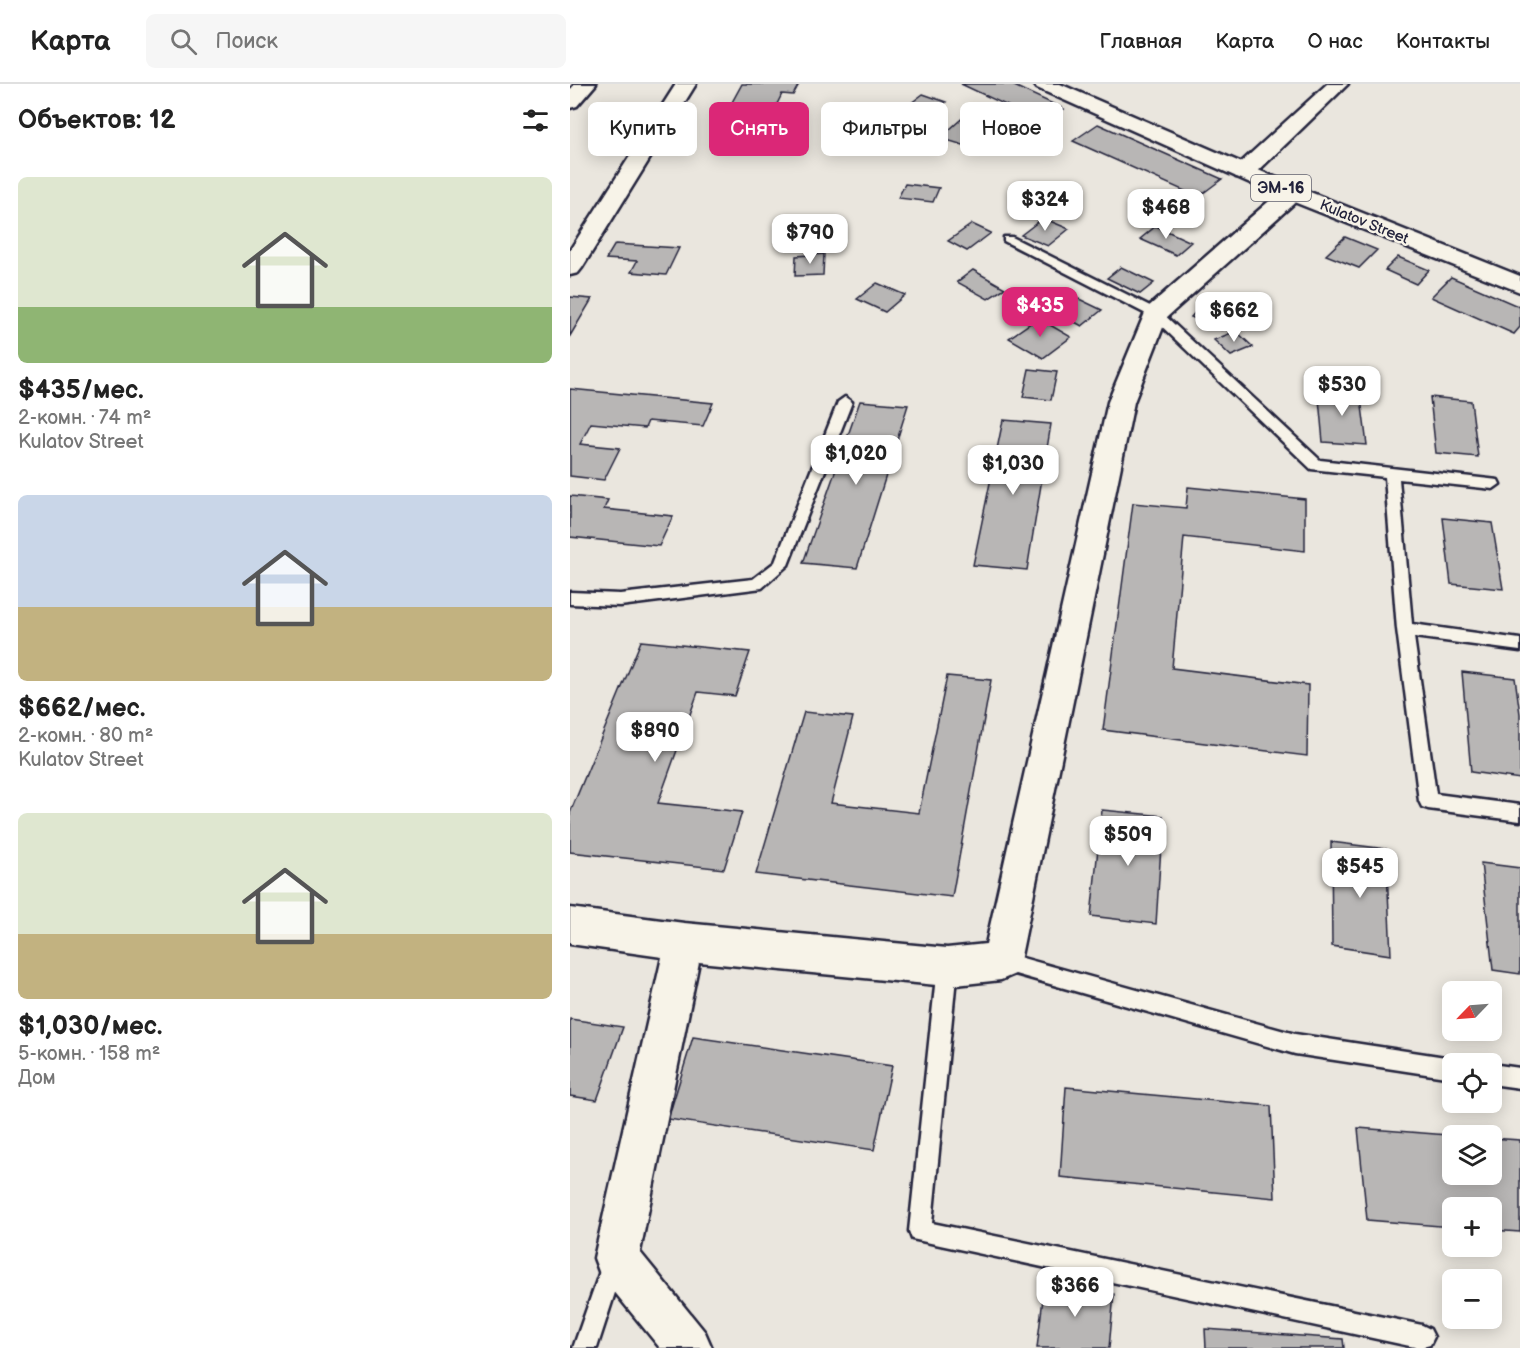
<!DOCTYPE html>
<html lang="ru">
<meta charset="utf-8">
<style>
:root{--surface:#fff;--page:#f6f6f6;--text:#222;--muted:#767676;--line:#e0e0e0;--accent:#db2777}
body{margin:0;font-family:"Balsamiq Sans",sans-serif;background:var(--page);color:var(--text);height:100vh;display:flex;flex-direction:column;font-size:22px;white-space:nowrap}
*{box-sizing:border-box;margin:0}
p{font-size:20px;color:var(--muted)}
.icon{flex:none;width:33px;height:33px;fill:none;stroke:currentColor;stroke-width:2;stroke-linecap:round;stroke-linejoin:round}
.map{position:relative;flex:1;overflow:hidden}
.details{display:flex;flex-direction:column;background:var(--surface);width:570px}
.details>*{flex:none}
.hud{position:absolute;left:18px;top:18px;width:570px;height:54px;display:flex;gap:12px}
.needle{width:39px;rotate:245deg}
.buttons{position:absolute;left:872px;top:897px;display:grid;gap:12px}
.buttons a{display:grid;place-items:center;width:60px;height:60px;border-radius:9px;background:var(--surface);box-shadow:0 3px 15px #0003;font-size:30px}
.price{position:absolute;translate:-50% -51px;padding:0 14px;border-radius:12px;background:#fff;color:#222;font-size:20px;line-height:39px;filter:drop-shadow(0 2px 3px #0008)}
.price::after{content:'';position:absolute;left:50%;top:36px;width:18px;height:14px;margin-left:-9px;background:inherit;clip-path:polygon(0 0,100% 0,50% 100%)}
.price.on{background:var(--accent);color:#fff}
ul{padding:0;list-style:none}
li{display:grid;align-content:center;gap:12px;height:318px;padding:0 18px}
li span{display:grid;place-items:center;height:186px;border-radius:9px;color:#555}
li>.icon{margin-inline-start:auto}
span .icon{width:108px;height:108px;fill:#fffc;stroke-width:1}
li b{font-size:26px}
h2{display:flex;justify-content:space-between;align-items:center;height:72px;padding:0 18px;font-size:26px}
.pill{padding:0 21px;border-radius:9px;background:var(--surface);box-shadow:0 3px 15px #0003;font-size:21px;line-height:54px}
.pill.on{background:var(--accent);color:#fff}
header{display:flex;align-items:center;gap:36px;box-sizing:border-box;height:84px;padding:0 30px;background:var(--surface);border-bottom:2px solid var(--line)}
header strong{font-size:28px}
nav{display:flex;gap:33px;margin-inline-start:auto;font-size:21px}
.search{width:420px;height:54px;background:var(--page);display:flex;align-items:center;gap:15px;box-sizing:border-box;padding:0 21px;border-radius:9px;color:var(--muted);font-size:22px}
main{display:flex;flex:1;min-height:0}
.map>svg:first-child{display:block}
.building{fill:#b8b6b5;stroke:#22223b;stroke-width:1.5}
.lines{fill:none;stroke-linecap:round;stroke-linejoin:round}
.service-casing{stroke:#22223b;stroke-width:5}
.minor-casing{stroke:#22223b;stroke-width:5}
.trunk-casing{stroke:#22223b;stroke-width:5}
.service{fill:#f7f3e8;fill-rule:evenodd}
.minor{fill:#f7f3e8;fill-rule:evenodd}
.trunk{fill:#f7f3e8;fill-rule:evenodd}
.labels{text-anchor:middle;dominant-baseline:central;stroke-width:5;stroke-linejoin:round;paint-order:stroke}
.far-street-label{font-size:15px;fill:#22223b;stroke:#f7f3e8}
.shield{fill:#f7f3e8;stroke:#62616f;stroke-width:1.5}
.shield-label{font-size:16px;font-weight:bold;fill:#22223b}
</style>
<header>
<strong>Карта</strong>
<div class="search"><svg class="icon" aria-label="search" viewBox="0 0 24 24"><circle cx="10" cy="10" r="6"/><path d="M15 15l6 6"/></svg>Поиск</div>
<nav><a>Главная</a><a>Карта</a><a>О нас</a><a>Контакты</a></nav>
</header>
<main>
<section class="details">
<h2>Объектов: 12<svg class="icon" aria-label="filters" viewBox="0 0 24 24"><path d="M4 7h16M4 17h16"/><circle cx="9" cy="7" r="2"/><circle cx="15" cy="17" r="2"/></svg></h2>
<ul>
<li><span style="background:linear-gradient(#dfe7d0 70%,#8fb573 0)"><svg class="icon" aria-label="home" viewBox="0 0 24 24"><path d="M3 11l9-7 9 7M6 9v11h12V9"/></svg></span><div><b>$435/мес.</b><p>2-комн. · 74 m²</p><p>Kulatov Street</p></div></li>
<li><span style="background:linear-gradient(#c9d6e8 60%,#c2b280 0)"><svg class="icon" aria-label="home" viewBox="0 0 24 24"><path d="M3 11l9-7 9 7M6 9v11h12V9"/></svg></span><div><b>$662/мес.</b><p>2-комн. · 80 m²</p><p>Kulatov Street</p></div></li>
<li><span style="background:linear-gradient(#dfe7d0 65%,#c2b280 0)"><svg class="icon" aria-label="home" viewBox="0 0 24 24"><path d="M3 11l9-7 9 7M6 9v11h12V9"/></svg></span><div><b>$1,030/мес.</b><p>5-комн. · 158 m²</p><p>Дом</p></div></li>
</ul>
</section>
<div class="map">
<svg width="950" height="1264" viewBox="0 0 950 1264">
<rect width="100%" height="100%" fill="#eae6de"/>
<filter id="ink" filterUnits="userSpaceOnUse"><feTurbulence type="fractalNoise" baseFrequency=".0167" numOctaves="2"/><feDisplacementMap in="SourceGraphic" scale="12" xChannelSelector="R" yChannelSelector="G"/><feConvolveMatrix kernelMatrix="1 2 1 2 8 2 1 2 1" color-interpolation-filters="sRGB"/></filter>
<g filter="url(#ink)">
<!-- building -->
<path class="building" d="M172,0H229L223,11L212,10L189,56L143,53Z
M391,0H440L494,25L472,38Z
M353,10L376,18L351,37L328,29Z
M398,29L465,50L447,67L422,59L413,67L370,54Z
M528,40L652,95L628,113L503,57Z
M335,100L369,104L363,118L328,114Z
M473,134L499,145L478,162L451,151Z
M402,140L421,149L397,167L378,157Z
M586,142L621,158L606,171L570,155Z
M775,153L807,166L789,184L756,171Z
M45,160L109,164L96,191L61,188L67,177L36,175Z
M254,170L253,191L225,192L226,172Z
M828,173L859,186L846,200L815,186Z
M551,183L584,199L570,210L537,194Z
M403,186L435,204L418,215L387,198Z
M881,193L950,223V243L944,250L861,213Z
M307,199L335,211L315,228L287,215Z
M644,208L675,220L652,246L621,233Z
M0,213L22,215L0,252Z
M507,214L532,226L512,242L488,229Z
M468,234L501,253L473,274L439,254Z
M666,247L683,263L661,272L644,256Z
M459,285L487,288L481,316L453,313Z
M748,304L790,307L797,361L753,358Z
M0,305L143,319L133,342L78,337L75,344L21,339L10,360L50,364L34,396L0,392Z
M860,313L901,317L908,373L866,369Z
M290,317L338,321L287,484L233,479Z
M433,336L481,340L457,486L403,481Z
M618,403L735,415V467L614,453L602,584L738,601L737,672L533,646L563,419L616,424Z
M0,412L38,416L34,425L103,432L89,462L0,453Z
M873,434L922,439L933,505L881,500Z
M71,557L180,568L165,612L128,608L88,719L172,728L154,785L0,768V729Z
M892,588L945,594L950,630V695L901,688Z
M377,592L421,596L382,813L186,790L234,628L283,633L261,719L349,729Z
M532,726L593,732L586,840L521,832Z
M761,758L816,765L821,871L762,862Z
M911,779L950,784V890L923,886Z
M0,935L53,943L27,1016L0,1012Z
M123,953L322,982L304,1066L98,1035Z
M496,1003L701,1022L705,1114L490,1093Z
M788,1044L891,1052H882V1090H921V1054L950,1056V1148L921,1146V1124H882V1143L797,1136Z
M475,1198L544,1210L539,1264H467Z
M635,1245L773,1255L774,1264H636Z"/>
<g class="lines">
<!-- service casing -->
<g class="service-casing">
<path id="service" d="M434,153H442L590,227L750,376L928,396L930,400L923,405L829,395L842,540L950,555V567L844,553L866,710L950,721V737L858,725L852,723L849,717L827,545L815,393L741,385L582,233L434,157Z
M275,313L282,318L218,481L192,504L50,522L0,520V508L50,510L183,495L205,478L268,318Z
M431,868L725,950L882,974L890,980H882V994L725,970L424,884L421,877L424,870Z
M377,873L384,876L387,883L362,1139L852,1241L860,1245L864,1253L860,1261L849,1264L342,1155L339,1147L367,883L370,876Z
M921,980L950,984V1004L921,1000Z
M44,1167L52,1170L55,1178L27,1264H3L36,1170Z"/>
</g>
<!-- minor casing -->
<g class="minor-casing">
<path id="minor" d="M5,0H26L7,22L0,24V6Z
M106,0H126L12,184L8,189L0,191V166Z
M757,0H778L682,93H666L663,88L666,83Z
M722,102L730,104L733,109L730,114L597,233L564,318L450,877L445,890L431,896L377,902L129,878L70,1168L135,1248L142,1264H90L30,1190L24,1174L92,873L0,860V824L114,839L377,864L416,860L538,318L577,224L714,104Z"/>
</g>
<!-- trunk casing -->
<g class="trunk-casing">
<path id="trunk" d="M464,0H490L730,104L950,192V208L714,114L467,4Z"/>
</g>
<!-- service -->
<use href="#service" class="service"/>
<!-- minor -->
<use href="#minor" class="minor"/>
<!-- trunk -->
<use href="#trunk" class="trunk"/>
</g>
</g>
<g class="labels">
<!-- far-street labels -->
<g class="far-street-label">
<text transform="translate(794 138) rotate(22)">Kulatov Street</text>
</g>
<!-- shield labels -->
<rect class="shield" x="681" y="91" width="60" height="26" rx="4.5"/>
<g class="shield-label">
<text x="711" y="104">ЭМ-16</text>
</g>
</g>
</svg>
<div class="buttons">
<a><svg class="needle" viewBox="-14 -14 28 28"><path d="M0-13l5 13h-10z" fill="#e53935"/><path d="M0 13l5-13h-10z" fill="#767676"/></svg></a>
<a><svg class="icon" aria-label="locate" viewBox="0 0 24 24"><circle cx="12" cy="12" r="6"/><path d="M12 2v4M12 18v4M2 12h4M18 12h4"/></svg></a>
<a><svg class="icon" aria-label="layers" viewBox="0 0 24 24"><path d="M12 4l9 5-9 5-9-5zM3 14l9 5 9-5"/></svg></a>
<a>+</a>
<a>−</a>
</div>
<b class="price" style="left:475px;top:148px">$324</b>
<b class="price" style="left:596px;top:156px">$468</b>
<b class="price" style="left:240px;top:181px">$790</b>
<b class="price on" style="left:470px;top:254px">$435</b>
<b class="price" style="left:664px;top:259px">$662</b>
<b class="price" style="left:772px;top:333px">$530</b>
<b class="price" style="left:286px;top:402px">$1,020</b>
<b class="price" style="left:443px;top:412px">$1,030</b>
<b class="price" style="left:85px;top:679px">$890</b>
<b class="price" style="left:558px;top:783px">$509</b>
<b class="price" style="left:790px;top:815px">$545</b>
<b class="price" style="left:505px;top:1234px">$366</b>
<div class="hud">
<a class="pill">Купить</a>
<a class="pill on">Снять</a>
<a class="pill">Фильтры</a>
<a class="pill">Новое</a>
</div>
</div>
</main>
